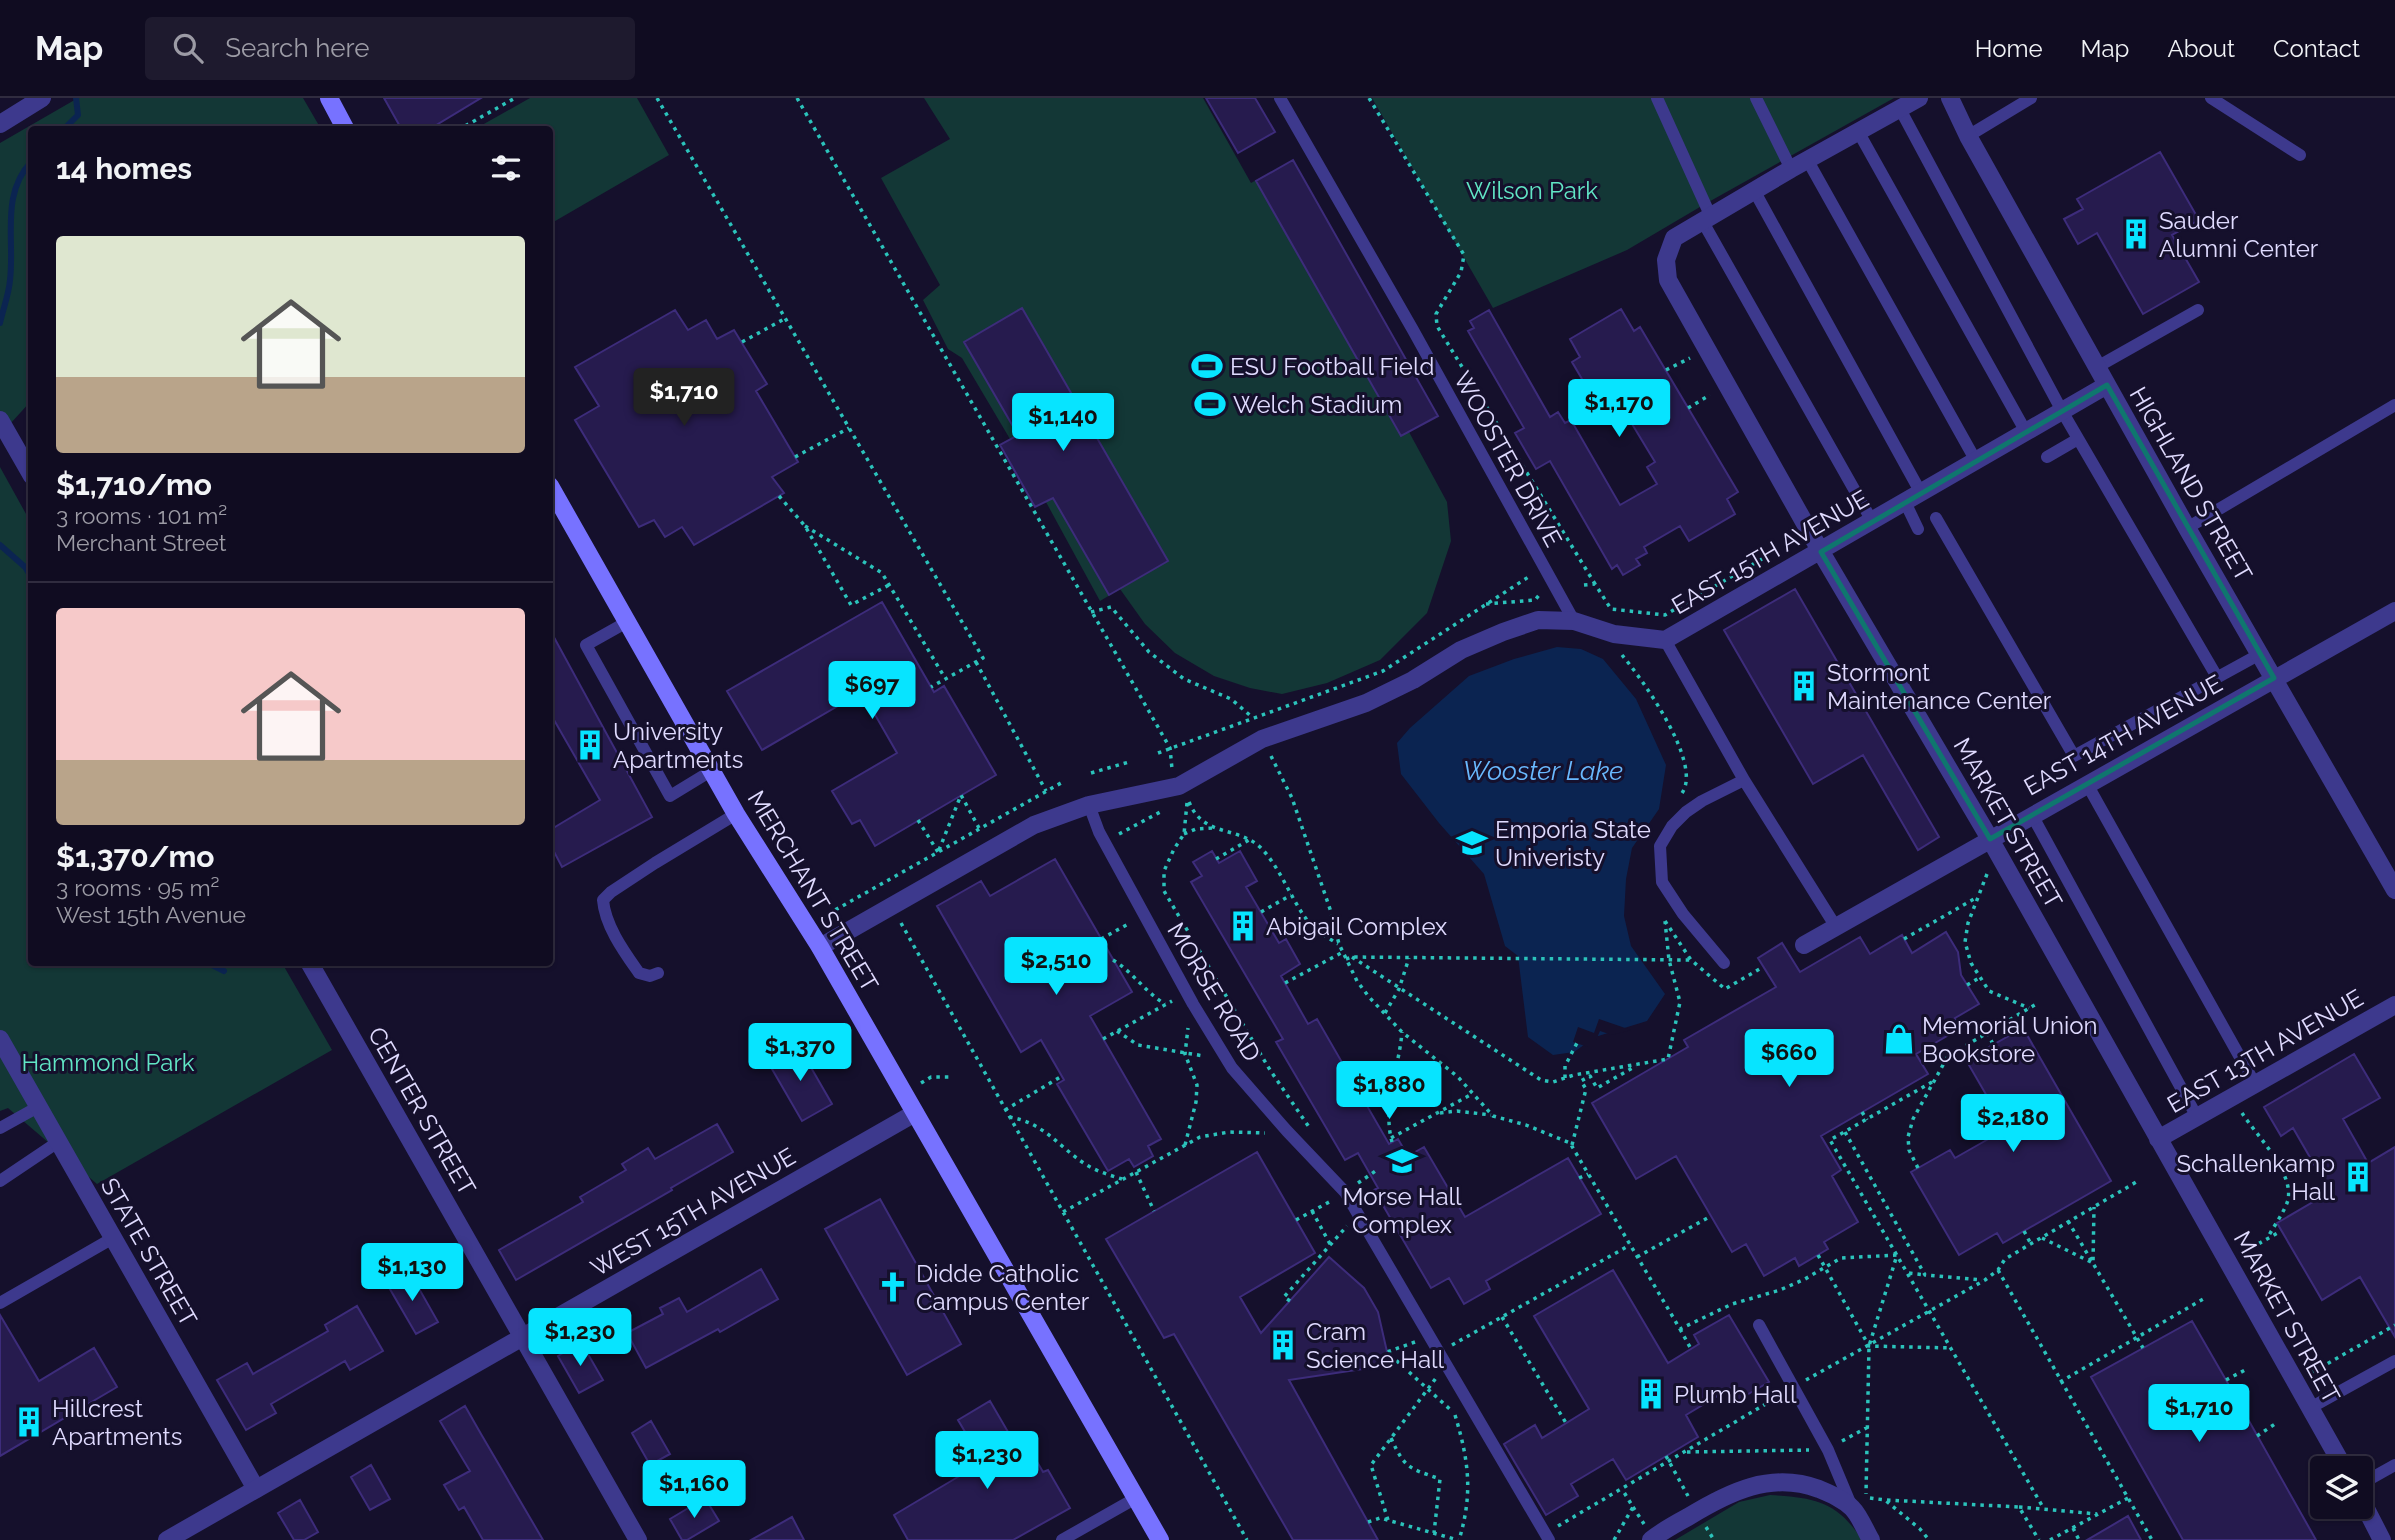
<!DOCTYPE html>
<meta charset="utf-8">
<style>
:root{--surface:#100c21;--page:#1e1a2e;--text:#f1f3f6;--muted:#9c9ba5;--line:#302c3f;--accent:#07e4ff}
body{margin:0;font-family:Raleway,sans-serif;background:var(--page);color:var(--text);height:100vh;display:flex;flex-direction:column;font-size:26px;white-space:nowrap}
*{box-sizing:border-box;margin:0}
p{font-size:23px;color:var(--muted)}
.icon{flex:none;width:38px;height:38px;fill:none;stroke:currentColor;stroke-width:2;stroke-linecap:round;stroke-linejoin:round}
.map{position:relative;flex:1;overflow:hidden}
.details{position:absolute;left:28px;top:28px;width:525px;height:840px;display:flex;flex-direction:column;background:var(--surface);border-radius:7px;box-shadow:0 2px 5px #0004,0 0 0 2px var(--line)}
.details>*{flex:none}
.fabs{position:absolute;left:2310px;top:1358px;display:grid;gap:14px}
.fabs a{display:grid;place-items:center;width:63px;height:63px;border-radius:7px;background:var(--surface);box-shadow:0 2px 5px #0004,0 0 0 2px var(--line);font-size:35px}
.price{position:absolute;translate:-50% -60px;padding:0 16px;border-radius:7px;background:var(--accent);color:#111;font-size:23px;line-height:46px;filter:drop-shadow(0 2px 4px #0008)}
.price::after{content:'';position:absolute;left:50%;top:42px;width:21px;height:16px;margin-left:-10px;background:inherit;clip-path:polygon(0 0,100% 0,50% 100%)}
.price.selected{background:#222;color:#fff}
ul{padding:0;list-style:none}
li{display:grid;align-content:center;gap:14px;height:371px;padding:0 28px}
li+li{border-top:2px solid var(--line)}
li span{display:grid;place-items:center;height:217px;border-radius:7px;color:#555}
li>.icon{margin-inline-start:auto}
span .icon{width:126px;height:126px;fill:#fffc;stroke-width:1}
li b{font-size:30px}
h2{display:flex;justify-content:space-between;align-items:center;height:84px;padding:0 28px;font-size:30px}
header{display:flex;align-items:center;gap:42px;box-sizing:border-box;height:98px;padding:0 35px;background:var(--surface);border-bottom:2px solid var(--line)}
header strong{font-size:33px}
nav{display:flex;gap:38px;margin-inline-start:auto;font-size:24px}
.search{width:490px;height:63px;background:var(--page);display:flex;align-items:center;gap:18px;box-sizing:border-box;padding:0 24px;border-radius:7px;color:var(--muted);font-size:26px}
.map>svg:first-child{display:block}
.green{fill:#133736}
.water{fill:#0b2451}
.pier{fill:#15102c}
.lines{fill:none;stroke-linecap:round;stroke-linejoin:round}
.stream{stroke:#0b2451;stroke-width:6}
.building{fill:#261b4e;stroke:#3d2c7b;stroke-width:2}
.path{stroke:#2bc3bb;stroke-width:3.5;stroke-dasharray:3.5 5;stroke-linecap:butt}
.service{stroke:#3d398d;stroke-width:12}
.minor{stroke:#3d398d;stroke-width:18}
.tertiary{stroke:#3d398d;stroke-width:18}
.secondary{stroke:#7772ff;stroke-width:18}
.marked{fill:none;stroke:#0f766e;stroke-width:5;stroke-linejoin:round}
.labels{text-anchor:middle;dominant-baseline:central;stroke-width:6;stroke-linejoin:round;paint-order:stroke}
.park-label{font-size:24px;fill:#61e6c5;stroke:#15102c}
.poi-label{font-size:24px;fill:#e0dbff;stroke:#15102c;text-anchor:start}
.street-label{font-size:24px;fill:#e0dbff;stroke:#15102c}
.water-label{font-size:26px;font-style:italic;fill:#69b9ff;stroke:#15102c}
</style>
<header>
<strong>Map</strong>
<div class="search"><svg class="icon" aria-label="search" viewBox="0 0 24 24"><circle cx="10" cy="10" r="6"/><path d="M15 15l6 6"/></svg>Search here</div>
<nav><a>Home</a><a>Map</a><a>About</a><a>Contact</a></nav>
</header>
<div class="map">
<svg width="2395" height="1442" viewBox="0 0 2395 1442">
<rect width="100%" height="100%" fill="#15102c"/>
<!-- green -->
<path class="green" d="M78,0H303L321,31L32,32L31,303L0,337V45Z
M530,0H637L669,57L550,126V32L475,31Z
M924,0H1203L1251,85L1293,62L1438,318L1409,334L1447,404L1451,443L1427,515L1380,562L1327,585L1282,596L1250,590L1214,578L1175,555L1145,526L1120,491L1100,503L1046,404L1035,409L1000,347L1010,341L962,260L948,251L923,202L940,187L881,80L950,41Z
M1372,0H1894L1705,106L1627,152L1493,210Z
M0,369L31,425L32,864L282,865L332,952L97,1086L8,1010L0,1013Z
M1770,1397C1815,1400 1837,1403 1862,1442H1675L1739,1404Z"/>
<!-- water -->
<path class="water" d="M1557,549L1581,551L1603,561L1636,601L1666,667L1659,711L1632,750L1626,781L1624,818L1631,848L1665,896L1647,923L1595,939L1574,954L1553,957L1528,939L1518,858L1505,848L1484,776L1439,725L1401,676L1397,645L1410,630L1469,578L1514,561Z"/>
<!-- pier -->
<path class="pier" d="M1599,921L1631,932L1612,937L1600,933L1596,942L1588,949L1573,944L1578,929L1594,935Z"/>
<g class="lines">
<!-- stream -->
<path class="stream" d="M63,32L78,17L76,0
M0,225C3,211 9,196 10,182C15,141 0,96 32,63
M0,447L25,469L32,480
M206,864L224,873"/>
</g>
<!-- building -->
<path class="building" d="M384,0H481L428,32H402Z
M1206,0H1255L1275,34L1238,55Z
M2160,54L2199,122L2172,137L2199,184L2143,216L2097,135L2078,146L2064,121L2083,111L2077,101Z
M1293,62L1438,318L1401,338L1256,83Z
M1022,210L1168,463L1109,497L1053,400L1035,409L1000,347L1018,337L964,244Z
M1621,211L1634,233L1640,229L1738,394L1727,401L1735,416L1689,443L1680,428L1644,449L1647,455L1636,461L1640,467L1623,477L1617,467L1612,471L1550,363L1536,371L1515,335L1524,330L1468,233L1474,230L1470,223L1489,212L1550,319L1558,314L1565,325L1571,322L1620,407L1657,386L1647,369L1655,364L1626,316L1616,322L1613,316L1605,320L1572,264L1580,259L1570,241Z
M675,212L688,232L706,222L717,241L734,232L767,286L756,293L798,364L772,379L784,395L694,447L682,429L665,439L654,422L639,429L575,322L599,308L575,269Z
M1795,491L1939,739L1918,752L1863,657L1813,686L1724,532Z
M882,504L934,594L944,588L996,677L875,748L860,722L852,726L832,693L897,655L862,594L762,652L727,593Z
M550,532L652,719L562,769L550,746V732L600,702L550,615Z
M1212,753L1219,765L1240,753L1257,783L1246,789L1279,845L1286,841L1300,866L1281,878L1308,926L1317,921L1389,1046L1398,1041L1408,1058L1424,1049L1465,1119L1568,1060L1601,1116L1486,1183L1490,1191L1464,1206L1449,1180L1431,1190L1374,1092L1378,1090L1358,1055L1345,1062L1276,944L1283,941L1191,784L1202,778L1193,764Z
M1055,761L1132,894L1090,918L1161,1041L1148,1048L1153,1058L1134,1069L1129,1061L1108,1073L1057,986L1064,982L1041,942L1021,954L937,808L981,783L990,798Z
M1946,834L1958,854L1961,877L1979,906L1955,920L1961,930L1916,956L1928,976L1821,1038L1841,1072L1832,1078L1858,1124L1824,1144L1828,1151L1799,1168L1795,1160L1764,1178L1746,1146L1732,1154L1676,1058L1636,1081L1592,1005L1688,949L1684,942L1776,889L1758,860L1782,845L1800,874L1860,839L1870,856L1902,837L1912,855Z
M2023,930L2111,1083L2003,1145L1997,1135L1959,1157L1911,1074L1950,1052L1955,1060L2006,1031L1966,962Z
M798,947L832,1006L802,1023L768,964Z
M2354,956L2380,1000L2343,1021L2368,1065L2395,1049V1239L2360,1179L2322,1202L2277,1125L2330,1094L2293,1030L2281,1038L2264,1009Z
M717,1026L733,1054L671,1090L672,1092L516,1182L499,1152L583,1104L580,1099L626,1072L622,1066L648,1050L655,1061Z
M1257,1054L1315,1155L1240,1199L1261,1235L1329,1159L1364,1190L1378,1214L1390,1267L1289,1282L1378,1442H1293L1174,1236L1164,1240L1106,1141Z
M880,1101L961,1246L907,1277L825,1131Z
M761,1171L778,1201L720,1234L718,1231L646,1270L627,1235L663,1216L660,1210L679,1200L687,1214Z
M1613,1172L1668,1265L1699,1246L1694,1237L1729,1217L1769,1284L1738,1302L1731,1290L1686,1317L1698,1339L1626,1382L1613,1361L1571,1386L1578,1398L1546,1417L1504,1346L1535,1327L1542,1340L1589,1311L1534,1218Z
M409,1173L438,1224L416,1236L387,1186Z
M357,1208L383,1253L350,1272L345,1263L271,1306L276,1315L246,1332L217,1282L247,1265L253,1276L328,1233L325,1227Z
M0,1217L39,1283L94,1250L117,1289L0,1358Z
M2192,1223L2226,1282L2316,1442H2183L2091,1279Z
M581,1244L603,1282L579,1295L558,1258Z
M990,1303L1015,1346L1024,1341L1043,1374L1048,1372L1070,1410L1013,1442H908L894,1417L983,1364L958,1322Z
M465,1308L481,1336L543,1442H483L464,1409L459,1412L444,1387L470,1373L440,1323Z
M651,1323L670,1356L650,1367L632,1335Z
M371,1367L390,1401L370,1412L351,1379Z
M705,1400L719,1423L687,1442H682L670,1421Z
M300,1402L318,1434L304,1442H294L278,1415Z
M2128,1418L2141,1442H2087Z
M792,1419L804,1442H751Z"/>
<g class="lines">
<!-- path -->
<path class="path" d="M657,0L983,560L931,589
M797,0L1170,650L1172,671
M1369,0L1464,157L1461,174L1436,216L1437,228L1595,486
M458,32L515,0
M742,244L786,220
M1666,272L1690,260
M1688,310L1710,297
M795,359L849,330
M779,398L805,428L851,507L889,487
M805,428L882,475L945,580
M1584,487L1595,486L1611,511L1665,517L1762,461
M1486,506L1535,502L1540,496
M1091,514L1111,509L1149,554L1184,581L1231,601L1252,619
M1622,557C1642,581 1703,665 1682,695
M976,564L1046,693
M1158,655L1383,573L1530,478
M1271,658L1292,700L1330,811L1339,846L1357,883L1369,899L1402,934L1458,979L1493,1018L1526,1027L1570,1045L1680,1231L1732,1206L1780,1192L1805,1181L1841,1160L1897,1157L1869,1248L1866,1396
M1091,675L1129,664
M1189,704C1203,739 1237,728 1260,749C1279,768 1289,796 1304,818C1312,830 1325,838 1338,846
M1187,705L1184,736L1174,751L1164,773V793L1270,972L1311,1032
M918,722L938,754
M1119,736L1164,712
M1184,736L1196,731L1213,730
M939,752L961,697L979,730
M1216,761L1249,742
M1987,776L1968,825L1965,844L1971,865L1989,893L2029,910
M1261,814L1291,797
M828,816L1061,685
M1665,823L1691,862L1725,891L1763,869
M901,825L1247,1442
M1101,841L1130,825
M1904,841L1974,801
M1352,859L1541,982L1553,984L1574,977L1668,961L1680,904L1669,862L1665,823
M1185,861L1200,853
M1346,861L1352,859L1690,862
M1113,862C1133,874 1145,894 1165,906
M1285,885L1343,854
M1967,887L1979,880
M1385,915L1399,891L1409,860
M1117,933L1138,947L1204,958
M1987,935L1993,946
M1103,941L1172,903
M1565,980V968L1577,945
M1932,984L1830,1042L2044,1411
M921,985L931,979H952
M1005,1012L1062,978
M1862,1014L1867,1022
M1440,1015L1457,1013L1491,1017
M2242,1015C2256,1037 2294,1074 2288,1102C2284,1115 2273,1129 2267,1141
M1009,1019C1043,1024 1058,1048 1085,1066C1096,1073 1109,1077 1122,1081
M1845,1034L1925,1177L1982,1182
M1391,1040L1472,996
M1392,1044C1382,1006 1399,971 1402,934
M1185,1047L1196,1004L1197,987L1185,956L1188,930
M1572,1047L1586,991L1581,983L1590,978L1597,990L1636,968
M1918,1070L1909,1052L1908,1039L1913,1021L1948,958L2038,905
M1136,1074L1154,1113
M1579,1080L1588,1076
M1358,1085L1377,1072
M1312,1113L1330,1146
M1063,1114L1200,1039L1229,1034L1265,1035
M1296,1122L1331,1103
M2068,1123L2143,1250
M2024,1133L2031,1146
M2042,1140L2093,1165L2094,1109
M2244,1154L2281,1133
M1818,1157L1869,1248L1952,1250
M1637,1159L1711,1118
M1998,1172L2152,1442
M1909,1175L1925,1177
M1290,1203L1284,1199L1347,1128
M1502,1219L1566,1325
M1680,1231L1691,1251
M1415,1244L1387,1254L1453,1314
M1452,1247L1630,1147
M2313,1274L2395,1227
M1806,1282L1985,1182L1998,1172L2005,1161L2138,1083
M2226,1282L2245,1272
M2060,1284L2205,1200
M1455,1317C1469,1363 1473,1396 1459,1442
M2257,1338L2275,1326
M1391,1340C1405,1371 1409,1370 1440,1381L1434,1435
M1842,1343L1868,1329
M1687,1354L1809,1352
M1666,1358L1688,1398
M1870,1400L1885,1402L1920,1431L1929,1442
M1887,1402L2019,1409L2039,1442
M1633,1409L1644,1426
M2019,1409L2097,1416
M1388,1422L1371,1367L1436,1280
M1368,1424L1380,1420L1458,1442
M1558,1428L1781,1297
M1706,1429L1714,1442
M2073,1430L2079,1442
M1614,1442L1633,1409L1622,1391
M2050,1442L2128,1400"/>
<!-- service -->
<path class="service" d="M1280,0L1413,232L1574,523
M1657,0L1711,119
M1756,0L1791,71
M2211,0L2300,57
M1900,11L2062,313L2217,579
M1859,35L2026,334
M1968,38L2031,0
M1808,63L1976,363
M1755,94L1921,395
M1703,124L1872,423
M2097,269L2198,212
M2047,359L2078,341
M1905,404L1918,431
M1936,420L2074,658L2260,556
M2187,430L2395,307
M627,524L586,547L670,698L711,673
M1665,542L1744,682L1702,703L1686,714L1672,728L1660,748L1662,784L1683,816L1724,865
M1744,682L1836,829
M2087,686L2255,986
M1089,707L1099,734L1193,906L1232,970L1287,1033L1345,1094L1549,1442
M2032,717L2197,1019
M658,875L650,878L639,875C625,855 605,828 603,802L611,794L655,765L736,716
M0,1030L38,1009
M0,1083L58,1044
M0,1205L113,1140
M1759,1227L1828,1352L1851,1407
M2310,1310L2395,1263
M2361,1386L2395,1367
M1062,1442L1136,1400"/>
<!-- minor -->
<path class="minor" d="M1919,0L1791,71L1674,140L1666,162L1668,182L1821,454L1990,741L2344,1370
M1950,0L1968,38L2187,430L2395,792
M0,322L32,378
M1804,847L2395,513
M820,849L1034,727L1089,707L1179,688L1262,641L1366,605L1413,582L1461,552L1503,534L1538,522L1574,523L1614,536L1665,542L2107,287
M309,864L638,1442
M0,941L256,1391
M2158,1041L2395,907
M2361,1401L2382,1442
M1651,1442C1662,1433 1675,1426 1688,1419C1729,1394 1771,1373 1819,1391C1831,1396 1843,1401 1852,1410C1860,1418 1865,1432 1871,1442"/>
<!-- tertiary -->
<path class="tertiary" d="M0,26L42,0
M167,1442L915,1015"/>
<!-- secondary -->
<path class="secondary" d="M329,0L346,32
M550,388L736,716L820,849L1160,1442"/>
</g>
<!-- marked area -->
<path class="marked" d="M2107,287L2274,580L1990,741L1821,454Z"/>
<!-- icons -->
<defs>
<g id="building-bare" transform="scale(2.415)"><path d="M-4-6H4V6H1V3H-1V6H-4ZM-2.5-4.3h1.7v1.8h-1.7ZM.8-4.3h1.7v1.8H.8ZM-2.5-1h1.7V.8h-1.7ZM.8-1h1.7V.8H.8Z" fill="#07e4ff" stroke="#15102c" stroke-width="2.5" paint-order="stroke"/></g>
<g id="stadium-bare" transform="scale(2.415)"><path d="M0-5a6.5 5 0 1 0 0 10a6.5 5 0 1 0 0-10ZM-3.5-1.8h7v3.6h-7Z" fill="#07e4ff" stroke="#15102c" stroke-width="2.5" paint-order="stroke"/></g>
<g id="university-bare" transform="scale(2.415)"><path d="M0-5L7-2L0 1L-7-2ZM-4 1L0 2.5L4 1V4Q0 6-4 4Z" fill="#07e4ff" stroke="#15102c" stroke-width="2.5" paint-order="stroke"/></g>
<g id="shop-bare" transform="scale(2.415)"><path d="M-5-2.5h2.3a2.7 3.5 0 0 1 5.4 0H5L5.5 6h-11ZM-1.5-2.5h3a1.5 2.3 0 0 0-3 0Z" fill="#07e4ff" stroke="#15102c" stroke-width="2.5" paint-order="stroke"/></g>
<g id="church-bare" transform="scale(2.415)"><path d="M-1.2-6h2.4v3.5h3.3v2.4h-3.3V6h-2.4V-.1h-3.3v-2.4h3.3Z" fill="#07e4ff" stroke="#15102c" stroke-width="2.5" paint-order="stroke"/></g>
</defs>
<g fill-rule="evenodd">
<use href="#building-bare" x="2136" y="136"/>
<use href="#stadium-bare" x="1207" y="268"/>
<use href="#stadium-bare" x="1210" y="306"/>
<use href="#building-bare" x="1804" y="588"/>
<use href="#building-bare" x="590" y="647"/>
<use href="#university-bare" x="1472" y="745"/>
<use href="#building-bare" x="1243" y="828"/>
<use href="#shop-bare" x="1899" y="941"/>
<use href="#university-bare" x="1402" y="1063"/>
<use href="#building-bare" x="2358" y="1079"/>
<use href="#church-bare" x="893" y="1189"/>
<use href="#building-bare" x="1283" y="1247"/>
<use href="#building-bare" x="1651" y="1296"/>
<use href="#building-bare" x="29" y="1324"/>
</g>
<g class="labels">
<!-- park labels -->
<g class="park-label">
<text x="1532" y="92">Wilson Park</text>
<text x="108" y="964">Hammond Park</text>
</g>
<!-- poi labels -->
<g class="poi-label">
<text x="2159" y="122">Sauder<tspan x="2159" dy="28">Alumni Center</tspan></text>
<text x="1230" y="268">ESU Football Field</text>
<text x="1233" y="306">Welch Stadium</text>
<text x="1827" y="574">Stormont<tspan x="1827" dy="28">Maintenance Center</tspan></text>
<text x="613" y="633">University<tspan x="613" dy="28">Apartments</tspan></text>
<text x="1495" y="731">Emporia State<tspan x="1495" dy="28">Univeristy</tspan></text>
<text x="1266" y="828">Abigail Complex</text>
<text x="1922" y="927">Memorial Union<tspan x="1922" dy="28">Bookstore</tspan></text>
<text x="2335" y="1065" text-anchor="end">Schallenkamp<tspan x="2335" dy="28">Hall</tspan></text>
<text x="1402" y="1098" text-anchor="middle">Morse Hall<tspan x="1402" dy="28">Complex</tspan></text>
<text x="916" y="1175">Didde Catholic<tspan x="916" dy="28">Campus Center</tspan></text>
<text x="1306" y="1233">Cram<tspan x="1306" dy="28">Science Hall</tspan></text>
<text x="1674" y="1296">Plumb Hall</text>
<text x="52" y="1310">Hillcrest<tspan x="52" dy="28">Apartments</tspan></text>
</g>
<!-- street labels -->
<g class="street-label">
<text transform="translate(1508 361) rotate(61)">WOOSTER DRIVE</text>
<text transform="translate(2191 386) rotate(60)">HIGHLAND STREET</text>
<text transform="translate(1770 454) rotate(-30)">EAST 15TH AVENUE</text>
<text transform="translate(2123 637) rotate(-29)">EAST 14TH AVENUE</text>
<text transform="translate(2008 725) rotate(60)">MARKET STREET</text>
<text transform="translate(813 793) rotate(59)">MERCHANT STREET</text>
<text transform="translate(1214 894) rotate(59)">MORSE ROAD</text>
<text transform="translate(2265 953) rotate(-30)">EAST 13TH AVENUE</text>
<text transform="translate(422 1013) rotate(60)">CENTER STREET</text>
<text transform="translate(693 1114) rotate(-30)">WEST 15TH AVENUE</text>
<text transform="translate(149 1154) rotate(60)">STATE STREET</text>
<text transform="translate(2287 1219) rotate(61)">MARKET STREET</text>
</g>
<!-- water labels -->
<g class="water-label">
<text x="1543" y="673">Wooster Lake</text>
</g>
</g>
</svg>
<div class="fabs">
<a><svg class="icon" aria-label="layers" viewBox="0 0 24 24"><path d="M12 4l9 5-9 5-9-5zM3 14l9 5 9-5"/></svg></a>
</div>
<b class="price selected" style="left:684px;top:330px">$1,710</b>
<b class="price" style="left:1619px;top:341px">$1,170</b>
<b class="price" style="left:1063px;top:355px">$1,140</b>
<b class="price" style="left:872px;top:623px">$697</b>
<b class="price" style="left:1056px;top:899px">$2,510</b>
<b class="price" style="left:800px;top:985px">$1,370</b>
<b class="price" style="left:1789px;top:991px">$660</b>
<b class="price" style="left:1389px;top:1023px">$1,880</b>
<b class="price" style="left:2013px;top:1056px">$2,180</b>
<b class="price" style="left:412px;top:1205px">$1,130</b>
<b class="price" style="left:580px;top:1270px">$1,230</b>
<b class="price" style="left:2199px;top:1346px">$1,710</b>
<b class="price" style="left:987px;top:1393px">$1,230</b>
<b class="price" style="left:694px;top:1422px">$1,160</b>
<section class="details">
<h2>14 homes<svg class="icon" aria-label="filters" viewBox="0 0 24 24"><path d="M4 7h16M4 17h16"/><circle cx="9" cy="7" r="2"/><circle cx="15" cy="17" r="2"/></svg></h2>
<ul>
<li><span style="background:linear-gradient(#dfe7d0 65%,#b9a48a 0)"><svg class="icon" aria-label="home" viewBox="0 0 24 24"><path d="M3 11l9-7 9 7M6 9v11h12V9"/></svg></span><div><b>$1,710/mo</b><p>3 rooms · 101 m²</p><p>Merchant Street</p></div></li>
<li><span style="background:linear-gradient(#f6c9c9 70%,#b9a48a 0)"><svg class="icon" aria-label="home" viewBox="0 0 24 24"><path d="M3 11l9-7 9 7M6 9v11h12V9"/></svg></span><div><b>$1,370/mo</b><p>3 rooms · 95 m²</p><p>West 15th Avenue</p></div></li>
</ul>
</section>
</div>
